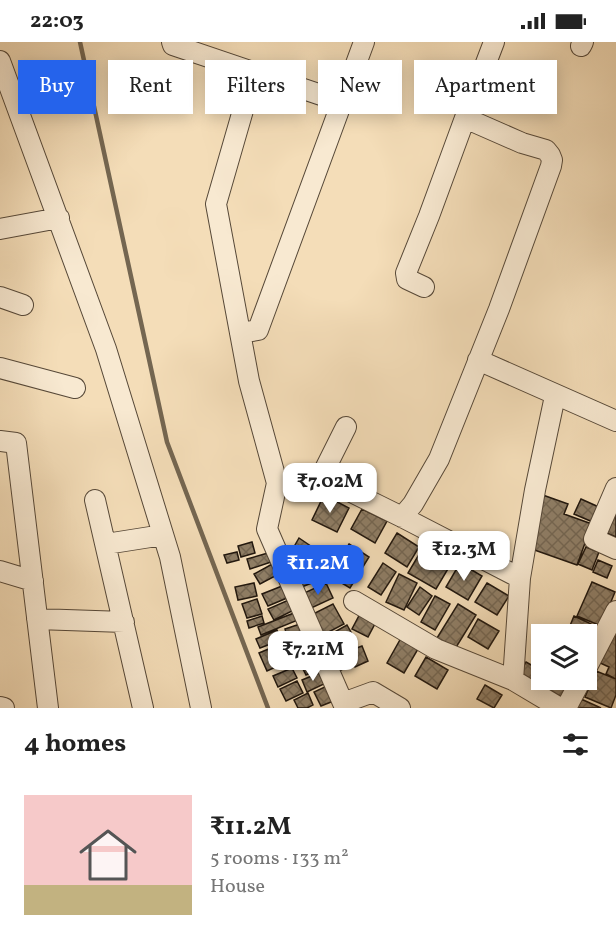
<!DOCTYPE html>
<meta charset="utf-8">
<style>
:root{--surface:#fff;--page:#f2f2f2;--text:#222;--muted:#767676;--accent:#2563eb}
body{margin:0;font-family:Vollkorn,serif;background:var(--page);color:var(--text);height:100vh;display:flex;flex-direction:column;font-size:22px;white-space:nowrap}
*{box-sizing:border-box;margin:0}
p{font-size:20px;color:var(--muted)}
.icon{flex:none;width:33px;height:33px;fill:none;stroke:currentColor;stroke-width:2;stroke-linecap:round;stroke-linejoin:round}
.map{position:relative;height:666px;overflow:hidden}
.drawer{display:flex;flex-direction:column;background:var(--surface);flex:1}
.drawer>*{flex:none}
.banner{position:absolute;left:18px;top:18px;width:580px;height:54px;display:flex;gap:12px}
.tools{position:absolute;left:531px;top:582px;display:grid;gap:12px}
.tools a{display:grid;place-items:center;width:66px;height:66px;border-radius:0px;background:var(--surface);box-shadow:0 3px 15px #0003;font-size:30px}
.price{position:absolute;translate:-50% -51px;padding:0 14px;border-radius:12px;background:#fff;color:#222;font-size:20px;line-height:39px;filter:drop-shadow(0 2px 3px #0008)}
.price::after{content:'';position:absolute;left:50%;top:36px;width:18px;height:14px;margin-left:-9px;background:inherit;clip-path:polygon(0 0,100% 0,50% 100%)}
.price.current{background:var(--accent);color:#fff}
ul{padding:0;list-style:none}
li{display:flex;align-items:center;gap:18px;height:150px;padding:0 24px}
li span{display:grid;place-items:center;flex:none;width:168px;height:120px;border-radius:0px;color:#555}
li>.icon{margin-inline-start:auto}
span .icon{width:72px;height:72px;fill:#fffc;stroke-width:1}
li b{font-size:26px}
h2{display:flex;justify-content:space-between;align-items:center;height:72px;padding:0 24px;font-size:26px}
.pill{padding:0 21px;border-radius:0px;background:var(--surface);box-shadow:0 3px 15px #0003;font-size:21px;line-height:54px}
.pill.current{background:var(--accent);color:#fff}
.status{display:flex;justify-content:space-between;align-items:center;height:42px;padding:0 30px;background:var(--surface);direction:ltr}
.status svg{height:16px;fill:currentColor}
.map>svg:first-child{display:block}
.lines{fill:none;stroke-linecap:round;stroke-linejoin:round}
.stream{stroke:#746651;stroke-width:4.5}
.building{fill:url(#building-cross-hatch);stroke:#21170e;stroke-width:1.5}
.minor-casing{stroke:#564838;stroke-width:22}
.minor{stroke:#f8e9d1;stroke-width:20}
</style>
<div class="status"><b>22:03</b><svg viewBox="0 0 49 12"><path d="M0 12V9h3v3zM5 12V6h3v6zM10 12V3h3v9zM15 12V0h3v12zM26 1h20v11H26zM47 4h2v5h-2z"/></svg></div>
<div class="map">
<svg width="616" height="666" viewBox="0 0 616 666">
<defs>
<pattern id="building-cross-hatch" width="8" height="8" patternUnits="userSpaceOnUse" patternTransform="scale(1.5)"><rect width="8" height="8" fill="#8f7e66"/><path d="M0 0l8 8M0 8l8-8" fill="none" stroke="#746652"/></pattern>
</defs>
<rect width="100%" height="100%" fill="#f4ddb8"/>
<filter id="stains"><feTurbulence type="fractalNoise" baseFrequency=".00333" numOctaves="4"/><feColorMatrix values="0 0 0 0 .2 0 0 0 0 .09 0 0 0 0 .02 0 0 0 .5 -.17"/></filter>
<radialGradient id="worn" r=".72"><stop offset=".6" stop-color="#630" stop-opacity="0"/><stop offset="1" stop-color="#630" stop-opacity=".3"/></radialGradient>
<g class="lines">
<!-- stream -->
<path class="stream" d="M80,0L167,400L268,666"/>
</g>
<!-- building -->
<path class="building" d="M540,452L568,462L564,472L592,482L577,523L526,505Z
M324,453L349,466L337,490L312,478Z
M581,457L601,466L595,481L574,472Z
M616,457V495L602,489Z
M362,467L387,479L375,501L351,487Z
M397,491L419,505L407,525L385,511Z
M299,496L315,507L306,520L291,510Z
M252,500L255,511L241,515L238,504Z
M349,502L369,515L350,546L330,534Z
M424,504L452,520L436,547L408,531Z
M586,505L599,510L592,528L578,522Z
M237,510L239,518L227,521L224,513Z
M268,511L271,520L250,527L247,517Z
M598,518L612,524L607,536L593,530Z
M274,521L279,532L260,542L254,532Z
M383,521L396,530L381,553L368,545Z
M460,521L482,534L468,558L446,545Z
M316,523L322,537L299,546L293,532Z
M399,532L417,541L404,568L386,560Z
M592,540L615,550L601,584L577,574Z
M254,541L257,554L238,558L235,545Z
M326,541L333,556L309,567L302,552Z
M487,541L509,554L497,573L475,560Z
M282,544L287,556L268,564L262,552Z
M420,545L432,554L419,573L407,565Z
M435,554L450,562L435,588L421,580Z
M257,557L262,572L247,576L242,562Z
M291,557L296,567L274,578L268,567Z
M333,562L344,582L321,594L311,573Z
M458,562L476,573L455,607L437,596Z
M362,568L378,576L368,595L352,587Z
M294,571L298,578L261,593L258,585Z
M262,574L264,581L249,586L247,579Z
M574,574L602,587L595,603L586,600V592H571L567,591Z
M478,577L499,589L488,607L468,595Z
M300,582L305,599L290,604L285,587Z
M347,583L356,599L331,612L322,597Z
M616,587V637L606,632L609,625L600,621Z
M277,588L281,598L260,606L256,597Z
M401,596L418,607L404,631L387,621Z
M283,601L291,618L267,629L259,611Z
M307,602L311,614L295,618L291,607Z
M362,604L368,619L355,625L349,609Z
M344,608L352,623L341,628L334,613Z
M314,613L321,626L306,633L300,621Z
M426,615L448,628L437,647L415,634Z
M526,620L540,628L532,642L518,634Z
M292,626L297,636L278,645L273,634Z
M596,629L616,637V653L611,666L585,655Z
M319,631L324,642L307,650L302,638Z
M542,632V638H562L569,641L562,656L536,645Z
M297,639L303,651L286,659L280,647Z
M329,643L336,658L321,664L314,650Z
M485,643L502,653L494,666L477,657Z
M308,651L313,663L307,666H298L294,658Z
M581,657L601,666H577Z"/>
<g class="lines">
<!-- minor casing -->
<g class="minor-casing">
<path id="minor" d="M172,0L173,3L342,60
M581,4L583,0
M0,19L106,307L170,515L201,666
M254,30L216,162L249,339L277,441L267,487L343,661L373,650L400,666
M0,187L59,176
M424,245L407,237L406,231L429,174L465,76
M0,255L23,263
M240,291L258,288L364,0
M478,318L616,379
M0,326L75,346
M555,354L535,448L520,536L513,638L560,666
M346,385L321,435L402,475L520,536
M0,399L16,401L48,666
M616,446L594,497L616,507
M95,458L143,666
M402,475L413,462L439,417L499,267L551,124L552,118L550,113L546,108L522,101L465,76L494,0
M106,502L163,493
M0,529L33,539
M354,559L436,607L513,638
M37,577L124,580
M586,627L616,569
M0,665L4,666
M566,666L581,638"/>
</g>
<!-- minor -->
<use href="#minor" class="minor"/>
</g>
<rect width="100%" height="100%" filter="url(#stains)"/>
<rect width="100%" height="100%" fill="url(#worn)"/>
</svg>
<div class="tools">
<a><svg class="icon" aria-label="layers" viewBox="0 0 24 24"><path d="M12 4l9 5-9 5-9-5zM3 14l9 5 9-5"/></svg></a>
</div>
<b class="price" style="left:330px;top:472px">₹7.02M</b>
<b class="price" style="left:464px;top:540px">₹12.3M</b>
<b class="price current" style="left:318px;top:554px">₹11.2M</b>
<b class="price" style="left:313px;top:640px">₹7.21M</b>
<div class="banner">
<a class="pill current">Buy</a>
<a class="pill">Rent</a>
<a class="pill">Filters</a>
<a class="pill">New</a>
<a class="pill">Apartment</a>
</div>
</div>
<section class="drawer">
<h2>4 homes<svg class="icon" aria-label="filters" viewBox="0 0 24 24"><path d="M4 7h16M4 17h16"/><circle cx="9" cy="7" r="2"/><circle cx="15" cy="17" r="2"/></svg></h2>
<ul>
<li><span style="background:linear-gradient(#f6c9c9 75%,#c2b280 0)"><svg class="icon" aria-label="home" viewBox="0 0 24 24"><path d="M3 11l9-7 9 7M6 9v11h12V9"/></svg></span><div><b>₹11.2M</b><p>5 rooms · 133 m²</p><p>House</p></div></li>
</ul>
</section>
